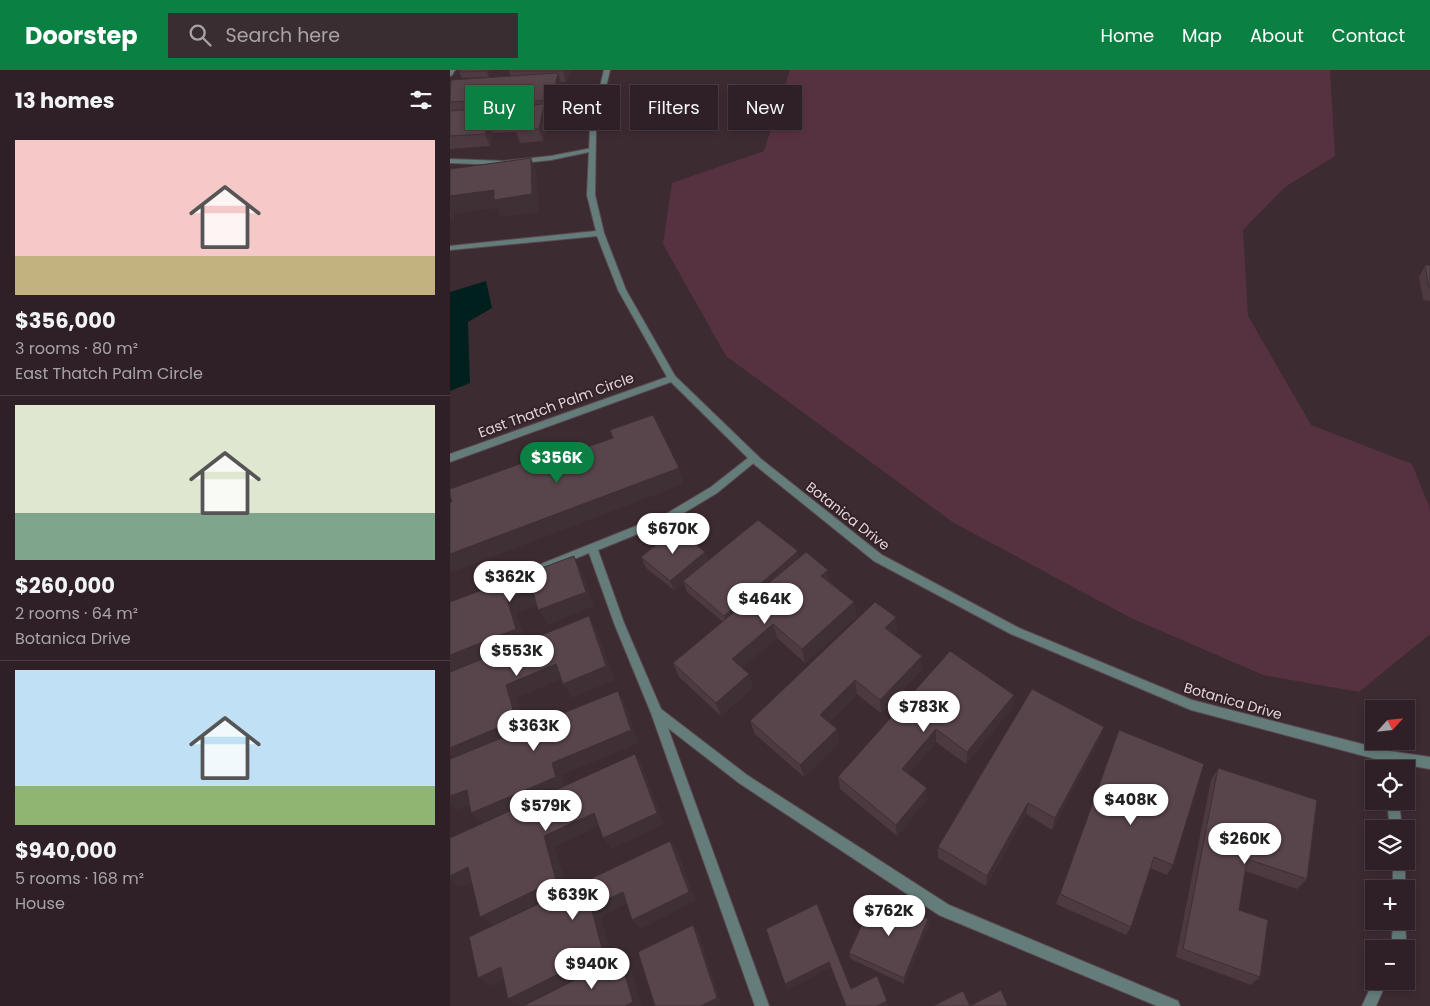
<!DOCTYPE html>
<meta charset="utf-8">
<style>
:root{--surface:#2e2026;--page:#3a2d32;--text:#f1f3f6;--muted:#a7a3a7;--line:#493e43;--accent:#0b8043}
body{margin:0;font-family:Poppins,sans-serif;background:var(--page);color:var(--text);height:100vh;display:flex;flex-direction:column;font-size:19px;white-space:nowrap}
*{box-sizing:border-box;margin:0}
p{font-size:16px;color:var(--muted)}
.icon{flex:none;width:28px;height:28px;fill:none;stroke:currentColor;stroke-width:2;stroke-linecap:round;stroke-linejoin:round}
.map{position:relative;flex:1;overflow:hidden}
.sheet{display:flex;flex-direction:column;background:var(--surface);width:450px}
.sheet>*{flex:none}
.banner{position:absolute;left:15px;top:15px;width:475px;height:45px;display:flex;gap:10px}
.needle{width:32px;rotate:63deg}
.tools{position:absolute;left:915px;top:630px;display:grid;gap:10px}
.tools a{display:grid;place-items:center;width:50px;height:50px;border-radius:0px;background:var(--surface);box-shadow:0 2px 8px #0003,0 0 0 1px var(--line);font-size:25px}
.price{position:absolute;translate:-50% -42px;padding:0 11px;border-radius:18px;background:#fff;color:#222;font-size:16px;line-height:32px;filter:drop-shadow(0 1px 2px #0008)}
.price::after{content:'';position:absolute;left:50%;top:30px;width:15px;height:11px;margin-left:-8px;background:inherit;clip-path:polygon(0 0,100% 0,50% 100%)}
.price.active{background:var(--accent);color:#fff}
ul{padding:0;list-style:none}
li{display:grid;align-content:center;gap:10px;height:265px;padding:0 15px}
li+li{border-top:1px solid var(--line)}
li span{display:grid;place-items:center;height:155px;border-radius:0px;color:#555}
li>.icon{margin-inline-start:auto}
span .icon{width:90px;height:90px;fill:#fffc;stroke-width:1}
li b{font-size:21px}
h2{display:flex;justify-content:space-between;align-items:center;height:60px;padding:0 15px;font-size:21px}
.tag{padding:0 18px;border-radius:0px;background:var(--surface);box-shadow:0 2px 8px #0003,0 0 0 1px var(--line);font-size:18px;line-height:45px}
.tag.active{background:var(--accent);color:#fff}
header{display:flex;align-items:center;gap:30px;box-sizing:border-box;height:70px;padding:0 25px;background:var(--accent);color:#fff}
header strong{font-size:24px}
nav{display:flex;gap:28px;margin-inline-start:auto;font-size:18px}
.search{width:350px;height:45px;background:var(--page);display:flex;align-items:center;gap:12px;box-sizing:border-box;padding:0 18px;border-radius:0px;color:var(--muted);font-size:19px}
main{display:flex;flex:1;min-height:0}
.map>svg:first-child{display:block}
.green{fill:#563240}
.water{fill:#00201e}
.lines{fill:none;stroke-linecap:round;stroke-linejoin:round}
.service-casing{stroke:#5b4a50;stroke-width:2}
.minor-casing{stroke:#5b4a50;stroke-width:2}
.service{fill:#647d7b;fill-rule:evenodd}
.minor{fill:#647d7b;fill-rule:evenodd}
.wall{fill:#4c3a40;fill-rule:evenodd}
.shaded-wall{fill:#3e3034}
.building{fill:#58444b;stroke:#3e3034}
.labels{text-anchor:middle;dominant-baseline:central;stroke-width:4;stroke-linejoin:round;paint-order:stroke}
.street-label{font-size:14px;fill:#e1d5d9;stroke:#332228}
</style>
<header>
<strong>Doorstep</strong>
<div class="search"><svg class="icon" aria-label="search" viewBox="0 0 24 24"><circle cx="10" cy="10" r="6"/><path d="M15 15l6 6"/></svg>Search here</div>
<nav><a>Home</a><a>Map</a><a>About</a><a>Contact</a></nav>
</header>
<main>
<section class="sheet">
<h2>13 homes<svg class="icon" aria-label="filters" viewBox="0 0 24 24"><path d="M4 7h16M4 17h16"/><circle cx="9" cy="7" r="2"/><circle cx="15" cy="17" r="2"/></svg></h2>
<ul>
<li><span style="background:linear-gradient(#f6c9c9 75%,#c2b280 0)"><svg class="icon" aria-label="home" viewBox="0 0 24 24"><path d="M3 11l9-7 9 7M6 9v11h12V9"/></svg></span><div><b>$356,000</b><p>3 rooms · 80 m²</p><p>East Thatch Palm Circle</p></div></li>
<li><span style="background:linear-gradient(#dfe7d0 70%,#7fa58c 0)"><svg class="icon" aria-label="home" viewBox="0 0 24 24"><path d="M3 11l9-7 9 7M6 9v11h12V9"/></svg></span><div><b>$260,000</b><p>2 rooms · 64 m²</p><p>Botanica Drive</p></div></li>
<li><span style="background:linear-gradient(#bfe0f5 75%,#8fb573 0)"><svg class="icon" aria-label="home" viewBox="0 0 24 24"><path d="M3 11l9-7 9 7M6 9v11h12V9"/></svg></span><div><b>$940,000</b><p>5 rooms · 168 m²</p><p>House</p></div></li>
</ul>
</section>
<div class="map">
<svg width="980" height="936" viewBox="0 0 980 936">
<rect width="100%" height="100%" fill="#3d2b32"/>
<!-- green -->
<path class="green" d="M340,0H880L885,86L835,117L793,160L798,246L861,355L962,394L980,439V564L909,622L813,605L681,548L504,453L276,286L213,174L222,113L314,81Z"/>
<!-- water -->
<path class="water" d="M36,211L42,238L18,252L20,313L0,321V222Z"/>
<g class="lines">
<!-- service casing -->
<g class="service-casing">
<path id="service" d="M0,0H5L2,5L0,6Z
M142,78L144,79V81L101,90L54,95L0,93V89L54,91L101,86Z
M303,384L306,385L308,388L306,391L267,423L222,450L148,480L174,553L211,639L297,705L499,835L728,931L730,936H707L489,845L289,713L218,658L319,936H305L201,643L164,553L139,483L65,513L61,512L60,509L61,506L216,444L261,417Z"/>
</g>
<!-- minor casing -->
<g class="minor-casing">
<path id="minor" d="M154,0H160L146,59L145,125L154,163L176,220L225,306L311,389L432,485L569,558L742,630L939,681L980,687V699L945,693L946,699H934L933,691L741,640L561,564L424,491L305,395L221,312L0,392V384L217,307L168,220L147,166L0,180V176L146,161L137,125L140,59Z
M937,731H949L952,759H940Z
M943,791H955V819H943Z
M943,851H955L956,869L952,879H939L942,869Z
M924,910V911H937L926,936H912Z"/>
</g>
<!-- service -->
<use href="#service" class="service"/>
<!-- minor -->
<use href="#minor" class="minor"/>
</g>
<!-- wall -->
<path class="wall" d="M10,0H42L39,7L61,6L59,1V0H121L116,12H111L112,15L106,42L97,43L98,46L93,71L70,73L66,62L43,63L40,76L0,79V12L38,7L12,8L9,2ZM48,28L47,33L48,37L29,39L32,30Z
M975,195H980V231L973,230L969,207Z
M255,482L258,491L350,487L404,532L406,547L355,593L327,568L292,598L303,618L271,646L229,607L223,593L273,552L237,522L234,513L225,521L196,498L191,487Z
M446,547L447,562L444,565L472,600L431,643L407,624L379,652L387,659L389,672L354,707L305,664L300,651Z
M500,581L562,638L516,694L486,672L459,704L477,729L447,766L390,719L388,707Z
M654,657L649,670L602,760L576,744L536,816L488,788V777Z
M669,660L723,795L717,805L700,798L681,857L676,865L606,834Z
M768,698L857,809L847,819L795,801L789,840L810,907L801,915L726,887L761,710Z
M478,849L479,855L454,914L401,889L399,883Z"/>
<!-- shaded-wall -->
<path class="shaded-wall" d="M37,0H42L39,7L36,1Z
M113,0H121L116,12L113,1Z
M108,3L112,15L106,42L102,30Z
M27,18L32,30L28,43L23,31Z
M94,34L98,46L93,71L89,59Z
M38,52L43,63L40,76L35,64Z
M81,88L87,105L89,142L51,147L47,138L4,144V151H0V126Z
M229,398L234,414L0,503V484Z
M348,481L351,492L278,556L274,546Z
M255,482L258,493L233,511L234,513L225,521L220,511Z
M124,486L132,502L144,536L98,555L88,540Z
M378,500L381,515L371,506Z
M82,519L91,534L67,544L76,574L0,604V585L57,529Z
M404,532L406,547L355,593L352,579Z
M139,546L147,561L165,610L122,628L113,614Z
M446,547L447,562L436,572L435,558Z
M323,554L327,568L287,603L282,589Z
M472,586V600L431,643L430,630Z
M106,594L115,608L67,628L77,662L8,692L0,684V678L56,615Z
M299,604L303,618L271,646L266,633Z
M405,610L407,624L373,658L370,645Z
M168,621L176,635L189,673L112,705L116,719L34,754L21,743L102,693Z
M564,625L562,638L516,694L517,682Z
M654,657L649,670L602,760L605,748Z
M387,659L389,672L354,707L350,695Z
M486,659V672L453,711L452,699Z
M185,684L193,697L214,754L162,779L153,768Z
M477,718V729L447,766L446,755Z
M17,720L29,731L7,740L0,734V726Z
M578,733L576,744L536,816L537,806Z
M144,743L154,754L105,777L117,819L43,855L30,847L94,766Z
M220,771L228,781L246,831L191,859L182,850Z
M18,797L31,807L11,817L0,810V806Z
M173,822L182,831L151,847L163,890L71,936L58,929L141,837Z
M478,849L479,855L454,914V908Z
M243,855L248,861L271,933L265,936H251Z
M170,887L180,895L192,936H175Z
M379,892L382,897L338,920L335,914Z
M51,897L64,904L42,916L28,908Z
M437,931L438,936H427Z"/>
<!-- building -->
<path class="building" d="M10,0H37L36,1L9,2Z
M59,0H113V1H59Z
M108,3L102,30L47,33L52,16L27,18L23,31L0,32L1,10Z
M94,34L89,59L66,61L68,49L38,52L35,64L0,66V41Z
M81,88L82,124L44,130V120L0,126V99Z
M975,195H980V218H979Z
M203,345L229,398L0,484V432H2L0,424V419L103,382L106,388L163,368L160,360Z
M308,450L348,481L274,546L233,511Z
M226,459L255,482L220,511L191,487Z
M356,482L378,500L371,506L404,532L352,579L323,554L282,589L299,604L266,633L223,593Z
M124,486L136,522L88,540L82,519L57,529L66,559L0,585V532Z
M425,532L446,547L435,558L472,586L430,630L405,610L370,645L387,659L350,695L300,651Z
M139,546L156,596L113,614L106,594L56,615L66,650L0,678V602Z
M500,581L564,625L517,682L486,659L452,699L477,718L446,755L388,707Z
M582,619L654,657L605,748L578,733L537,806L488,777Z
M168,621L181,660L102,693L106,707L21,743L17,720L0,726V689Z
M669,660L754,694L723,795L704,787L681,857L610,824Z
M185,684L207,743L153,768L144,743L94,766L106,810L30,847L18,797L0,806V768Z
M768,698L867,730L857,809L797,789L789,840L818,850L810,907L733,879Z
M220,771L239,822L182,850L173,822L141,837L153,882L58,929L51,897L28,908L19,867Z
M425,826L478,849L454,908L399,883Z
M367,834L401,919L427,906L437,931L427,936H396L379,892L335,914L316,859Z
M243,855L267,928L251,936H205L188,882Z
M170,887L183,932L175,936H73Z
M551,920L558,936H483L513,921L520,936Z"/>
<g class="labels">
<!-- street labels -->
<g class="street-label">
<text transform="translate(106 335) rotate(-20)">East Thatch Palm Circle</text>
<text transform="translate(398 446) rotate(38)">Botanica Drive</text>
<text transform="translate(783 631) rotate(16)">Botanica Drive</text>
</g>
</g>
</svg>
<div class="tools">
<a><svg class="needle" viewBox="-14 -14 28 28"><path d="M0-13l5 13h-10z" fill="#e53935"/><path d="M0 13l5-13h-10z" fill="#a7a3a7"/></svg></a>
<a><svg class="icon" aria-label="locate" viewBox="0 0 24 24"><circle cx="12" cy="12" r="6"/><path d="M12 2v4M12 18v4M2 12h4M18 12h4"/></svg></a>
<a><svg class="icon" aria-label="layers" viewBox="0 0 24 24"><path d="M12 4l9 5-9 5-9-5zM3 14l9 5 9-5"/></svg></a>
<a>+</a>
<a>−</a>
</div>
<b class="price active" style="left:107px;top:414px">$356K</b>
<b class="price" style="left:223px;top:485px">$670K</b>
<b class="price" style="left:60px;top:533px">$362K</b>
<b class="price" style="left:315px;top:555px">$464K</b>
<b class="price" style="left:67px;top:607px">$553K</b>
<b class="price" style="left:474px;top:663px">$783K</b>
<b class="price" style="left:84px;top:682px">$363K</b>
<b class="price" style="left:681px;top:756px">$408K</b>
<b class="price" style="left:96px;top:762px">$579K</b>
<b class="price" style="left:795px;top:795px">$260K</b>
<b class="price" style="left:123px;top:851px">$639K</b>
<b class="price" style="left:439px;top:867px">$762K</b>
<b class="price" style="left:142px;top:920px">$940K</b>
<div class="banner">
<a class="tag active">Buy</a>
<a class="tag">Rent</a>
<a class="tag">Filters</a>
<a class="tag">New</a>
</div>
</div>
</main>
